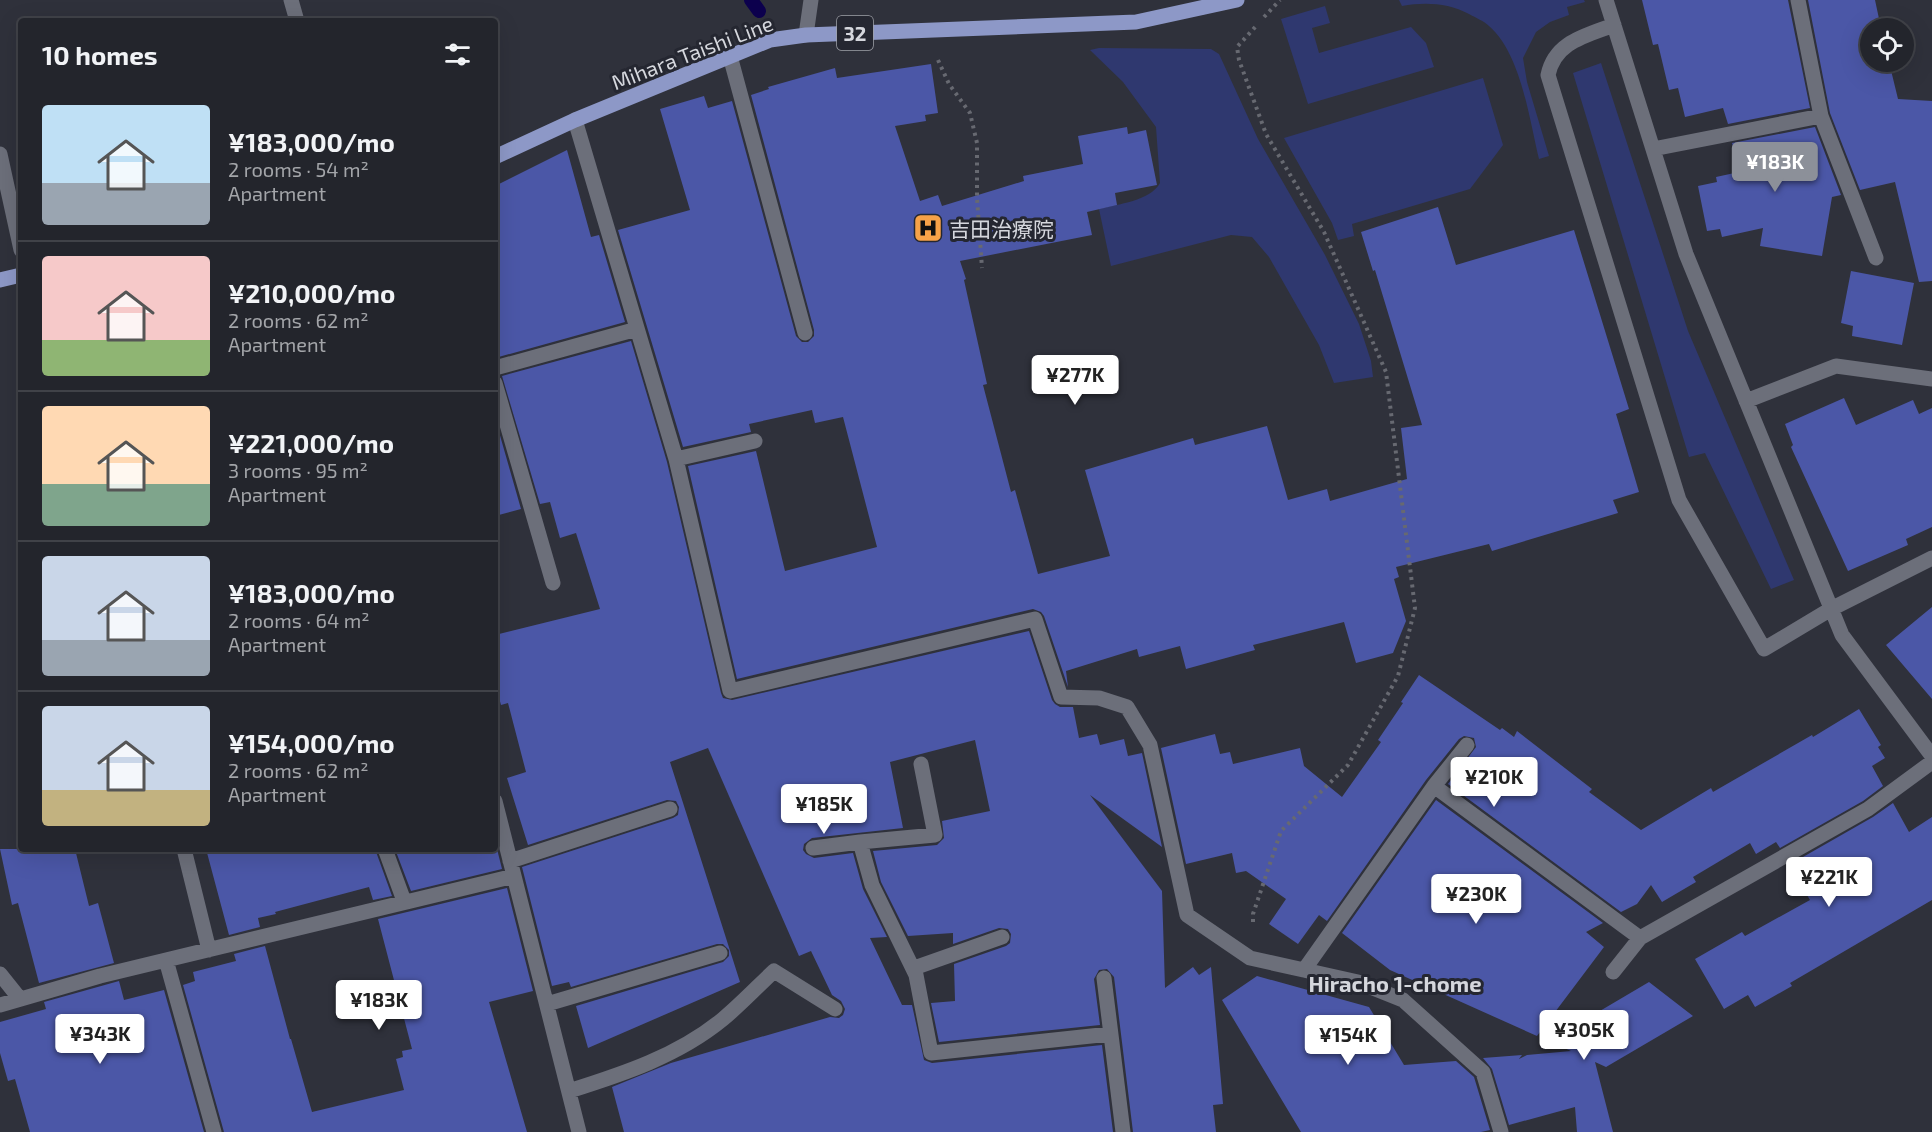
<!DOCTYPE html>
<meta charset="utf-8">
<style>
:root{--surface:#23252c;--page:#2f3138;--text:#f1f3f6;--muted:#a3a5a9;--line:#404248;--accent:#8c9099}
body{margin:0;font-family:"Exo 2","Noto Sans JP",sans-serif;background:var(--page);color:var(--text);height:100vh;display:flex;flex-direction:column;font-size:22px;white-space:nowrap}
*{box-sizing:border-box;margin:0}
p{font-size:20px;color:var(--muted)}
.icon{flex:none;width:33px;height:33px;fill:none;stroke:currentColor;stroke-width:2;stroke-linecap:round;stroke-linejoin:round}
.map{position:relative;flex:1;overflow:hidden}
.details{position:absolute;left:18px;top:18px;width:480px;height:834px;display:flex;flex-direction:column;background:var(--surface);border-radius:6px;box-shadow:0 6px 24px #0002,0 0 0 2px var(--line)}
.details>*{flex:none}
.fabs{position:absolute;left:1860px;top:18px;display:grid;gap:12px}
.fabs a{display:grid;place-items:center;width:54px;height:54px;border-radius:50%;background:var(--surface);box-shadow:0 6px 24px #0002,0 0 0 2px var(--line);font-size:30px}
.price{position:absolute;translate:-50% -51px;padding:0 14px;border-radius:6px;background:#fff;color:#222;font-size:20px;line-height:39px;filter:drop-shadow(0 2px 3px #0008)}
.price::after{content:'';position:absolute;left:50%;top:36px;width:18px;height:14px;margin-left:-9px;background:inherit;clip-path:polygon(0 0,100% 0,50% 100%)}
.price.current{background:var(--accent);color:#fff}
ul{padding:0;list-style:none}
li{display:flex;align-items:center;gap:18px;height:150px;padding:0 24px}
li+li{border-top:2px solid var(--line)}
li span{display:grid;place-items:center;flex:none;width:168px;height:120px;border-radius:6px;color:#555}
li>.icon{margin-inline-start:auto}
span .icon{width:72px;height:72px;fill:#fffc;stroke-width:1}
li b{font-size:26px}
h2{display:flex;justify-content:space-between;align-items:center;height:72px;padding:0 24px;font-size:26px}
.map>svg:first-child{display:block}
.green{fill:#2f386f}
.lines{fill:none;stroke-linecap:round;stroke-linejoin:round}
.stream{stroke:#0c004d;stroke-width:14}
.building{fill:#4b57a7}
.path{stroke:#676971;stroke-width:4;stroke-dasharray:3 4.5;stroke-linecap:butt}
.minor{stroke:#6c6f7a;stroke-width:15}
.major{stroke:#8d98c7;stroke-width:15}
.labels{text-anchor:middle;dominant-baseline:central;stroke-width:6;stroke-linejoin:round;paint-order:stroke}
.shield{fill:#252731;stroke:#a0a2a9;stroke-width:1.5}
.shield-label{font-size:20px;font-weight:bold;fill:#d5d7dd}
.street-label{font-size:21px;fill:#d5d7dd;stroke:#252731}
.poi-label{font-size:21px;fill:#d5d7dd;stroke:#252731;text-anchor:start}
.neighbourhood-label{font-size:22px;font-weight:bold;fill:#d5d7dd;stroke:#252731}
</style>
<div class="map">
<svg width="1932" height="1132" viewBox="0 0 1932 1132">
<rect width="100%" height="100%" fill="#2f313b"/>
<!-- green -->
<path class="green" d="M1399,0H1584L1585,2L1567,7L1569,15L1550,22L1536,32L1523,58L1527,82L1549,156L1539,159C1529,118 1521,54 1489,26C1484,21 1476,18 1469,14C1448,3 1425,2 1402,6Z
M1325,6L1330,23L1312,28L1319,53L1411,27L1426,43L1434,67L1308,104L1281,19Z
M1099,48L1211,49L1219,54L1258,139L1325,255L1359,324L1371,361L1373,377L1334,383L1319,345L1269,257L1252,237L1231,235L1111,266L1099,209C1118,204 1150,201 1160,183L1156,127L1123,82L1090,50Z
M1601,63L1688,331L1794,580L1771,589L1705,453L1689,457L1573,73Z
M1483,78L1503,145L1470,189L1352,224L1354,236L1338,240L1332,223L1284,138Z"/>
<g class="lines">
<!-- stream -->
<path class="stream" d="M751,0L759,11"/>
</g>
<!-- building -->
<path class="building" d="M1642,0H1788L1810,108L1728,124L1723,108L1685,117L1678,88L1669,90L1658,44L1653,45Z
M1808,0H1875L1881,28H1870V62H1889L1898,99L1932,101V281L1919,282L1895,182L1860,190L1830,113Z
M931,64L938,113L925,115L926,121L895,126L920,201L938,195L942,206L1024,181L1023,176L1083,164L1078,136L1127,127L1128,134L1146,130L1157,185L1115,193L1117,205L1087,212L1092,235L960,261L966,279L964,280L987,384L983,385L1011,492L1015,490L1038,574L1110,556L1085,470L1193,438L1195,445L1267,426L1288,500L1327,489L1330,501L1407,479L1401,428L1422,425L1375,270L1373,271L1361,232L1438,207L1456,265L1574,230L1629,409L1616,414L1639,492L1613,500L1618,513L1492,551L1489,544L1396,567L1399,577L1394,579L1406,621L1393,653L1356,663L1344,622L1253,645L1255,650L1186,669L1180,646L1139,657L1137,649L1066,671L1068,687L1044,616L1041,612L1033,609L737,679L688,466L756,451L785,571L877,547L843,417L815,423L812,410L749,424L751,432L683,447L618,230L690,210L660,109L704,96L708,108L732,101L796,336L802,342H808L814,336V330L751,95L769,89L768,87L835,68L837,78Z
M1815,127L1841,195L1832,197L1822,256L1760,246L1763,228L1722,237L1720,229L1707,231L1698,186L1717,182L1716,177L1739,172L1732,143Z
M567,150L591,237L599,235L625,322L495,358V186Z
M1851,271L1914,283L1902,345L1852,336L1853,326L1841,323Z
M631,341L667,462L721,693L723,698L732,700L1029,631L1052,700L1055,704L1060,707H1073L1079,738L1097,734L1100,745L1124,739L1128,756L1142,753L1162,847L1090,795L1162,891L1165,988L1193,967L1199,975L1211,967L1223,1104L1213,1105L1216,1132H1133L1114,977L1107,969L1099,970L1094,979L1100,1025L939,1042L931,1003L955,1001L954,964L1006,946L1010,943L1011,934L1008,929L999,928L953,944V933L908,936L881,882L873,851L937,845L944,838L942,821L990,811L975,740L890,762L903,828L812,838L804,844L803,850L806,854L814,858L853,853L863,889L887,937L870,938L902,1005H912L924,1060L932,1063L1102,1045L1113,1132H624L612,1087L671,1063L830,1017L839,1018L843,1015L845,1009L841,1001L832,995L811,951L799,956L708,748L670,762L740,982L588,1048L576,1006L723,962L729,956V950L723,944H717L571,987L569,982L552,986L522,867L673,818L678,815L679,807L676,801L667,800L528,845L507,778L526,772L508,703L501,705L495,683V635L600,609L576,533L560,538L550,502L540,504L502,376Z
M1844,398L1856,425L1913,400L1919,414L1932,408V527L1906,539L1908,545L1848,571L1791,447L1793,445L1785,424Z
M495,418L521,509L495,516Z
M1932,607V699L1886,645Z
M1419,675L1500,730L1502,728L1514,737L1517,731L1592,789L1589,792L1641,830L1711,788L1713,792L1812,735L1813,737L1859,709L1881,745L1878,747L1885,758L1872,766L1883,786L1863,801L1780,848L1776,842L1756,854L1750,843L1693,877L1696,882L1662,902L1651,885L1637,904L1621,912L1448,784L1476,747L1474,738L1464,736L1459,739L1426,780L1327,921L1319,915L1298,944L1269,924L1286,899L1246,871L1236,873L1232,853L1186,864L1161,748L1215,734L1220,754L1230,752L1233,764L1300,748L1304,766L1342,797L1381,742L1378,740L1403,703L1401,702Z
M1436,800L1603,923L1586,932L1604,947L1537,1036L1390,970L1342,933Z
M1893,803L1909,832L1932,817V900L1790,983L1792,986L1755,1007L1748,995L1724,1009L1695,959L1742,932L1745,936L1810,900L1789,865L1873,817Z
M0,849H75L89,906L98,903L114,963L39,983L18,903L12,905Z
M206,849H375L392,896L373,900L369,887L275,912L276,914L258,918L260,927L229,935Z
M395,849H497L502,869L411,891Z
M507,888L533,991L489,1002L527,1132H224L183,985L195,981L193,972L236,961L234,954L265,946L290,1039H291L312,1112L404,1090L396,1059L403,1057L402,1051L412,1049L378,919Z
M1257,976L1369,1007L1404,1065L1456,1061L1474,1077L1490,1130L1481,1132H1301L1222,1000Z
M119,981L124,1000L164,990L204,1132H30L15,1079L8,1081L0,1053V1022L46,1009L44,1002Z
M1649,982L1693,1016L1606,1067L1595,1062L1613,1132H1577L1575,1107L1509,1125L1492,1069L1483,1058L1522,1055L1519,1059L1527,1055L1571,1051L1549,1041Z"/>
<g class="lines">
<!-- path -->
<path class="path" d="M1264,17L1280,0
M938,60L949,84L970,113L977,143V198L982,268
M1253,922V914L1281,831L1348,765L1398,676L1415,608L1386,372L1324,232L1266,134L1239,60L1237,47L1257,25"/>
<!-- minor -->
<path class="minor" d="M291,0L297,21
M1606,0L1686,254L1842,635L1932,756
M1798,0L1821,116L1876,258
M1614,25C1585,36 1555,42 1548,75L1679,500L1764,649L1831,609L1932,558
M806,35L811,0
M730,56L805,333
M575,120L676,459L730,691L1035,619L1061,697L1099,698L1127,707L1150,745L1187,915L1250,958L1358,982L1403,1000L1483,1072L1501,1132
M1653,149L1821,116
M0,154L21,250
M495,368L637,329
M495,383L553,583
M1746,401L1836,366L1932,379
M676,459L755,441
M921,764L935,835L860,842L872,885L916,975L931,1053L1110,1034
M1434,786L1640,938
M495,801L579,1132
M813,848L860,842
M184,849L209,950
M385,849L404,901
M510,861L670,809
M166,960L214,1132
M914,968L1002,937
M1304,970L1434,786L1467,745
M1613,972L1640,938L1868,809L1932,762
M0,974L20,999
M1104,978L1123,1132
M547,1004L720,953
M0,1005L100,976L514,876
M569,1091C623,1074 678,1056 723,1019C741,1004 757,987 774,971L835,1009"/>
<!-- major -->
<path class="major" d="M495,157L575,120L770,40L806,35L1136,22L1237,0
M0,280L21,275"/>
</g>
<!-- icons -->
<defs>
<g id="hospital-square" transform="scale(1.5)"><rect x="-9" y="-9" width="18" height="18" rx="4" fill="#f7a248" stroke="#252731"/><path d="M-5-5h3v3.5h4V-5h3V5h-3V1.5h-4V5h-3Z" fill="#111"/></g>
</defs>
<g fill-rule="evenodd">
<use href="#hospital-square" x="928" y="228"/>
</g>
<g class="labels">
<!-- shield labels -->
<rect class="shield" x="837" y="16" width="36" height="34" rx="4.5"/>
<g class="shield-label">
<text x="855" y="33">32</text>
</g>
<!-- street labels -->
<g class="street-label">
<text transform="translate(692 52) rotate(-21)">Mihara Taishi Line</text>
</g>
<!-- poi labels -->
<g class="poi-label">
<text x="949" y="228">吉田治療院</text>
</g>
<!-- neighbourhood labels -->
<g class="neighbourhood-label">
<text x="1395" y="983">Hiracho 1-chome</text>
</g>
</g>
</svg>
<div class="fabs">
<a><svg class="icon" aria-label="locate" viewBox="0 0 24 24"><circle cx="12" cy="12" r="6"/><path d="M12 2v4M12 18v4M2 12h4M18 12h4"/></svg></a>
</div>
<b class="price current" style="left:1775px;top:193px">¥183K</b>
<b class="price" style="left:1075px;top:406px">¥277K</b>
<b class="price" style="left:1494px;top:808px">¥210K</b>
<b class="price" style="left:824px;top:835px">¥185K</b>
<b class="price" style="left:1829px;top:908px">¥221K</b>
<b class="price" style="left:1476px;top:925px">¥230K</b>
<b class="price" style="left:379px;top:1031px">¥183K</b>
<b class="price" style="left:1584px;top:1061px">¥305K</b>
<b class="price" style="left:100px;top:1065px">¥343K</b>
<b class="price" style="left:1348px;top:1066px">¥154K</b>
<section class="details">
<h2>10 homes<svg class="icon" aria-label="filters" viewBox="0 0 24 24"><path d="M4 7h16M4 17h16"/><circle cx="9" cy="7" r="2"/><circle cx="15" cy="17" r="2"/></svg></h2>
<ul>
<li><span style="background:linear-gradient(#bfe0f5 65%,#9aa5b1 0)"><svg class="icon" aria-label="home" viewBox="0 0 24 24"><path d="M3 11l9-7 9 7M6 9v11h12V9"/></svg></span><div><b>¥183,000/mo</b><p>2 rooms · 54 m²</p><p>Apartment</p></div></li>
<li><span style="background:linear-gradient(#f6c9c9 70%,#8fb573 0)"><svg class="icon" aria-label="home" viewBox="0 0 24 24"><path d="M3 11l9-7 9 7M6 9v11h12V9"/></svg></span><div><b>¥210,000/mo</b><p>2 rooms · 62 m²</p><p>Apartment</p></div></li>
<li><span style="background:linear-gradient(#ffd9b3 65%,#7fa58c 0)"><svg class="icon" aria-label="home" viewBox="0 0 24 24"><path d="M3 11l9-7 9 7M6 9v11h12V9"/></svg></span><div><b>¥221,000/mo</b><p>3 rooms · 95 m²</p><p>Apartment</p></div></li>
<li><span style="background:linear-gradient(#c9d6e8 70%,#9aa5b1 0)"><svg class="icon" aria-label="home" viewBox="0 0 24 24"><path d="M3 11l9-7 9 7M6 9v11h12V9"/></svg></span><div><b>¥183,000/mo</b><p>2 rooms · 64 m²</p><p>Apartment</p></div></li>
<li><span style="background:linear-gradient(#c9d6e8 70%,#c2b280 0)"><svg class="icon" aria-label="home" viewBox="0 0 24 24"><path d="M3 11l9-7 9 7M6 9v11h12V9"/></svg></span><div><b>¥154,000/mo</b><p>2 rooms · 62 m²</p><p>Apartment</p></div></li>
</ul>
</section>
</div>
